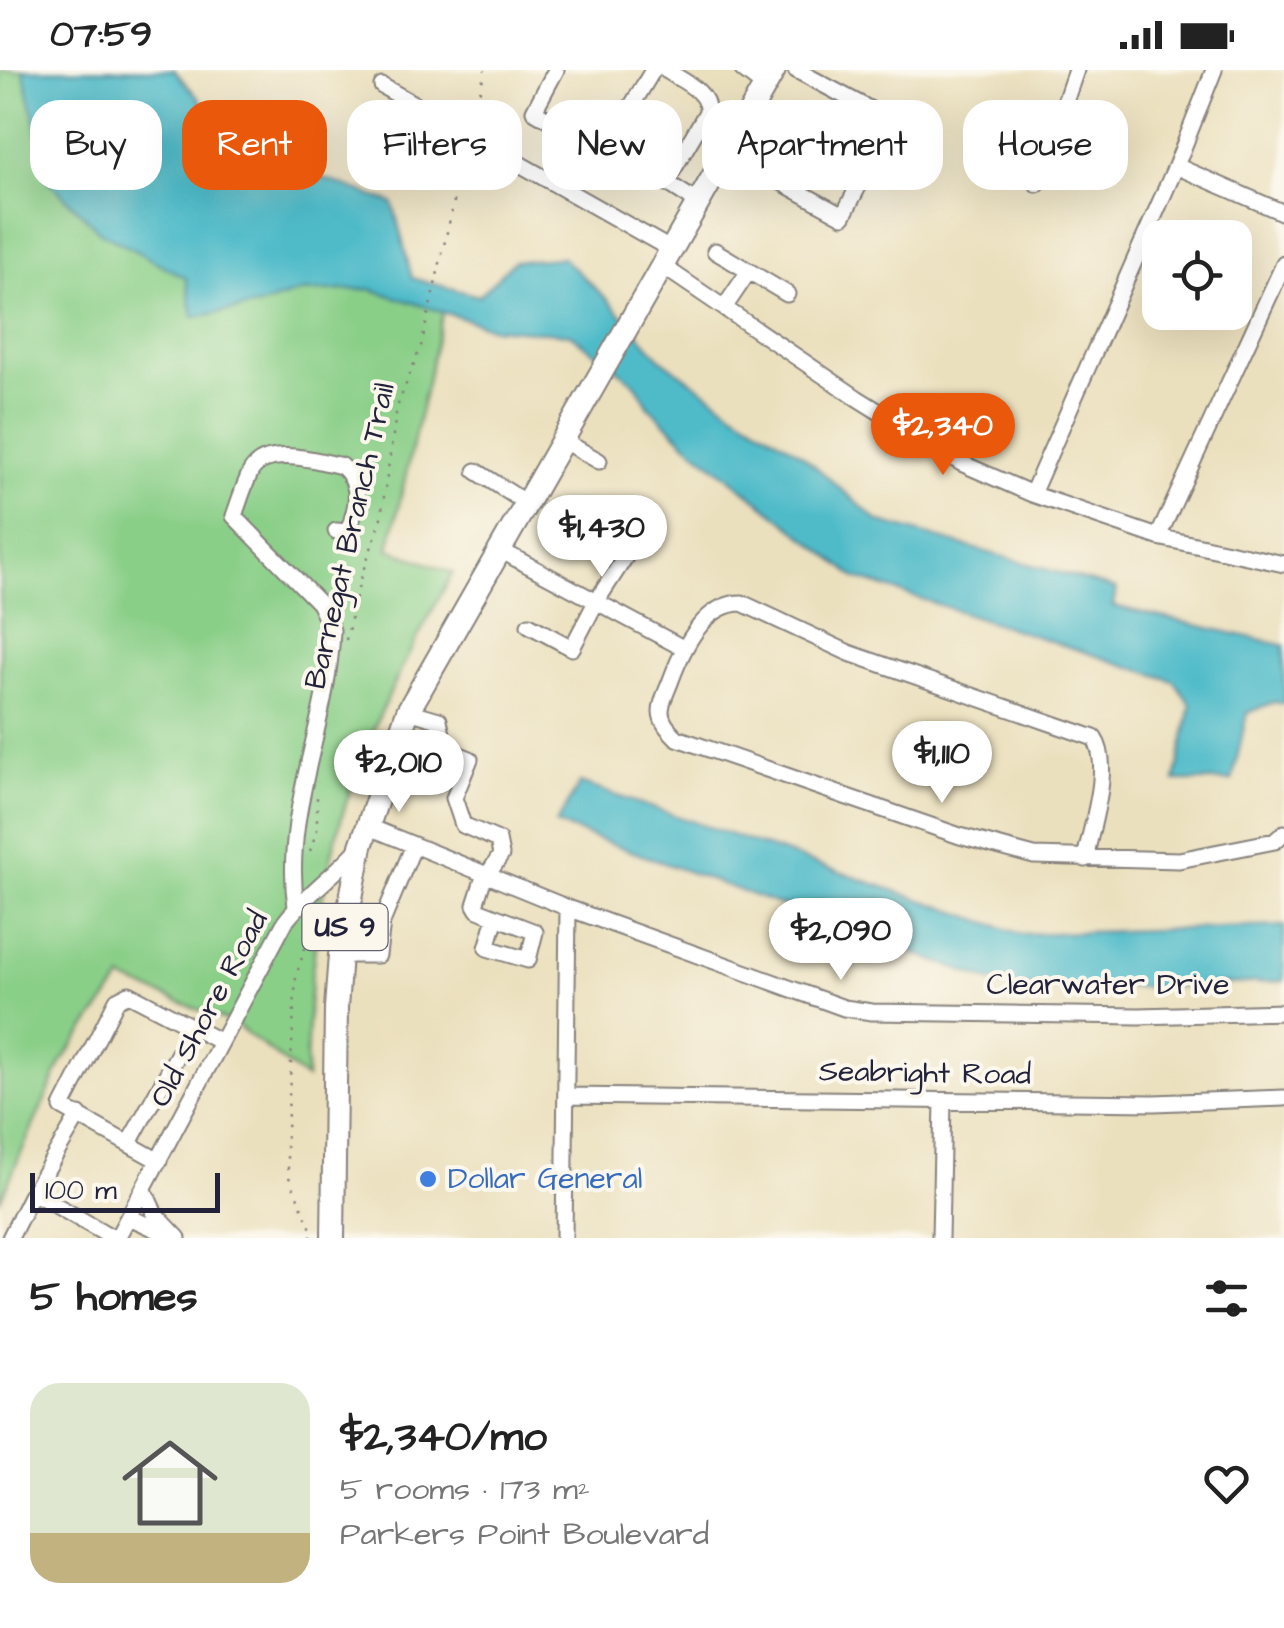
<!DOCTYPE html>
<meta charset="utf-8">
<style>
:root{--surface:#fff;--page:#f2f2f2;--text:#222;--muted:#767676;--accent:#ea580c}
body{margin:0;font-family:"Architects Daughter",sans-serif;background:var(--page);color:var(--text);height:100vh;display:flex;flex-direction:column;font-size:38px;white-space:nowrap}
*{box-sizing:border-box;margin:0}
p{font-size:32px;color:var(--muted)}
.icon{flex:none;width:55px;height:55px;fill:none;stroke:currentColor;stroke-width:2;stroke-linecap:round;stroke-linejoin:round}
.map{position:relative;height:1168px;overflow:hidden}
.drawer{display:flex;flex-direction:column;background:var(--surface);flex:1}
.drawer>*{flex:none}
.guide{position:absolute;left:30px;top:30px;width:1225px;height:90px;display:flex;gap:20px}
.buttons{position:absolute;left:1142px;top:150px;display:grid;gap:20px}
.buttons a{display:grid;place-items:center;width:110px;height:110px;border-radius:20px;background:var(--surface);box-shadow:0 10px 40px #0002;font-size:50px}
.scale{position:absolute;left:30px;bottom:25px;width:190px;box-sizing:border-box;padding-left:10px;border:5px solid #22223b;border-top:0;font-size:28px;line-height:35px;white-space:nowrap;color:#22223b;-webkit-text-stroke:8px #fbf7ec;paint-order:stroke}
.price{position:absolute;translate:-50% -85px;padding:0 22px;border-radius:35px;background:#fff;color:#222;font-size:32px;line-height:65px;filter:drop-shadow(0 2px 5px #0008)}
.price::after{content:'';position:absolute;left:50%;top:60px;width:30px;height:22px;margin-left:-15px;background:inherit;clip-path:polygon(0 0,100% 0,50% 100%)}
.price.current{background:var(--accent);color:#fff}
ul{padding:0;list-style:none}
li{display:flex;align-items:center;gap:30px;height:250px;padding:0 30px}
li span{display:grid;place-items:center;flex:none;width:280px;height:200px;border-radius:30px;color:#555}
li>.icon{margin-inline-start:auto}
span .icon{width:120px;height:120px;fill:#fffc;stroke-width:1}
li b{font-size:42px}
h2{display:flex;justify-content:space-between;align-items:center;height:120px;padding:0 30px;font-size:42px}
.chip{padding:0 35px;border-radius:30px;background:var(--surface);box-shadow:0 10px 40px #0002;font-size:35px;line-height:90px}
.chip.current{background:var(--accent);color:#fff}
.status{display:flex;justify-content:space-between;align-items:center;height:70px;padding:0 50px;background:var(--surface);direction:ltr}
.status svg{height:28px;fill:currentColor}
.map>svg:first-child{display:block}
.green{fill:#8acf88;stroke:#567862;stroke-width:2.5}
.water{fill:#4fbbc9;stroke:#386e82;stroke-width:2.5}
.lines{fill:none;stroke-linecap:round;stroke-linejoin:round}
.minor-casing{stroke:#86817c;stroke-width:19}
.highway-casing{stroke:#86817c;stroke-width:26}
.path{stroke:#86817c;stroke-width:2.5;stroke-dasharray:2.5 8;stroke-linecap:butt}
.minor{stroke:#fff;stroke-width:15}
.highway{stroke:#fff;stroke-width:22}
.shop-dot{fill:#3f7fe0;stroke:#fbf7ec;stroke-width:4}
.labels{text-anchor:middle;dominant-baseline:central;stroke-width:8;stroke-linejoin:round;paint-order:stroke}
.shield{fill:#fbf7ec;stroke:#636270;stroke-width:2.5}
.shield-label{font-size:28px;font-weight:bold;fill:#22223b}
.street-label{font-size:30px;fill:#22223b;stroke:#fbf7ec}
.shop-label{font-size:30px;fill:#366cbe;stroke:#fbf7ec;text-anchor:start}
</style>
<div class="status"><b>07:59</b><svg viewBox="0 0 49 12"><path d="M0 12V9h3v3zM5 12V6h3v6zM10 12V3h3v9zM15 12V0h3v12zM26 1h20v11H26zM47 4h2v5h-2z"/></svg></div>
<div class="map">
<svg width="1284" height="1168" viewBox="0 0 1284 1168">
<rect width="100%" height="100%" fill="#fbf7ec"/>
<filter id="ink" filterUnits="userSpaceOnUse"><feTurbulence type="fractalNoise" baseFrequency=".01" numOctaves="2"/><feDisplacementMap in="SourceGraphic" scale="20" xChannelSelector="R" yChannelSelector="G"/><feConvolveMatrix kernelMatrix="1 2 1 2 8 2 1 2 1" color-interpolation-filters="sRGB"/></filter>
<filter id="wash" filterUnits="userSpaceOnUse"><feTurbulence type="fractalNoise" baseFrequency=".0048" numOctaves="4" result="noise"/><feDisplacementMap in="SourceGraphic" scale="40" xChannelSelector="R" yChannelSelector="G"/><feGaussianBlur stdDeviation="2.25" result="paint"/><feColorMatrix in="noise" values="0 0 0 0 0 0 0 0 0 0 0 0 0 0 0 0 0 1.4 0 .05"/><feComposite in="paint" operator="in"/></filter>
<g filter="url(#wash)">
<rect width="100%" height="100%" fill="#ebe0be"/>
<!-- green -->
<path class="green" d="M0,0H141L399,219L443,242L389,479L453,503C416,569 379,638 354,709C321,803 307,909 306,1009L235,954L122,909L62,991L0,1131Z"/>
<!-- water -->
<path class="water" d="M23,0H174L217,49L314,105L393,133L412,208L479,226L514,191L563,188L608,230L661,289L733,341L800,383L878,451L1116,519L1113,536L1284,575V634L1274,632L1247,643L1232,711H1175L1191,635L1174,611L856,508L688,375L649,337L635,313L570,264L493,258L370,219L300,222L258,236L193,247L186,208L99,161L49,111Z
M580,713L1021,864L1284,856V911L1172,917L1004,916L556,754Z"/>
</g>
<g filter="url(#ink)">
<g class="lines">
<!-- minor casing -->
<g class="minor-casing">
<path id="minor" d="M556,0L534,41L604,82L666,112L707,42C709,21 682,11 666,0
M743,0L764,16
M382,16L670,179
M604,82L653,0
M726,82L843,146L884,66L888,49L796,0
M1176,96L1284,143
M666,112L697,132
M1037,114L1076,0
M715,181L787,224
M661,195L857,328L961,393L1032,424L1158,467L1284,494
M724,238L749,201
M562,370L599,391
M476,401L526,433
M1032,424L1176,96L1214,0
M1158,467L1284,194
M500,480L683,578
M529,555L572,578L596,532L627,484
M408,641L439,650L445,679L470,689L454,728L463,755L498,770L501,785L482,813L475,835L478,840L535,862L528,890L487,878L496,847
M367,756L568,838L844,938L872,942L1139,946L1284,942
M1085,789C1091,757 1113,695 1094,668L849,583L742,533C704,533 682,580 671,610C668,619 661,631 661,641C661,652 669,660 677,668L960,766L1034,786L1179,790L1275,771L1284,763
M296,837C282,742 329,653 332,560L319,533L234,446C239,432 244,415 251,401C267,375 318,391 342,396C363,415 357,437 348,462L336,461
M340,885H378L382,852L414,775
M566,1026L1154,1033L1284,1028
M129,1073L193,957
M159,1091L62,1037L117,930L129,924L221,972
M144,1120L155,1144L178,1168
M31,1126L79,1045
M129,1147L171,1166
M10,1168L31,1126L38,1125L113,1168
M117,1168L285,852C306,824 335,805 358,779
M564,1168L568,838
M940,1168L943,1031"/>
</g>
<!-- highway casing -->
<g class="highway-casing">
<path id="highway" d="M333,1168L336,938L340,885L361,776L408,641L774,0"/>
</g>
<!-- path -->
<path class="path" d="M472,52L485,0
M346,570L361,506L380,454L397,337L421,276L466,79
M310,781L317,760V725
M311,1168V1159L289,1107L286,1077L296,906L319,835"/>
<!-- minor -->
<use href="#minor" class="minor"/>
<!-- highway -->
<use href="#highway" class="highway"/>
</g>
</g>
<!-- markers -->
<circle class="shop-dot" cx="428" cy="1109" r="10"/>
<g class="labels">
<!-- shield labels -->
<rect class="shield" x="302.5" y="834" width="85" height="46" rx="8"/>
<g class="shield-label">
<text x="345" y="857">US 9</text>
</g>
<!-- street labels -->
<g class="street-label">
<text transform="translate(350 466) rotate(-77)">Barnegat Branch Trail</text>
<text x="1108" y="915">Clearwater Drive</text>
<text transform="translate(209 939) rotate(-62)">Old Shore Road</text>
<text transform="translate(925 1003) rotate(1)">Seabright Road</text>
</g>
<!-- shop labels -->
<g class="shop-label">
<text x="448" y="1109">Dollar General</text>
</g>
</g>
</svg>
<div class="buttons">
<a><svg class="icon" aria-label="locate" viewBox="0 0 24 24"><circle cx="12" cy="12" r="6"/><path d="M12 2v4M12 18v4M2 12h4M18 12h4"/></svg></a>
</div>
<div class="scale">100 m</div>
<b class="price current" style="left:943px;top:408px">$2,340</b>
<b class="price" style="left:602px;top:510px">$1,430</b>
<b class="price" style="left:942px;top:736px">$1,110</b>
<b class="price" style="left:399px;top:745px">$2,010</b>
<b class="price" style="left:841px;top:913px">$2,090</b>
<div class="guide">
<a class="chip">Buy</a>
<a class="chip current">Rent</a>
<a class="chip">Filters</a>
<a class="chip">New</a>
<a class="chip">Apartment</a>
<a class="chip">House</a>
</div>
</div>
<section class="drawer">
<h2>5 homes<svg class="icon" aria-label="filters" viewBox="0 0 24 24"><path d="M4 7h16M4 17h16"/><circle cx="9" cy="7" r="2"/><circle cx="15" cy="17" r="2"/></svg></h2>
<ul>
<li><span style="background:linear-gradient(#dfe7d0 75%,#c2b280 0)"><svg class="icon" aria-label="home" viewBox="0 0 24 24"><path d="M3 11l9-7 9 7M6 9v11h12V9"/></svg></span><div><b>$2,340/mo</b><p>5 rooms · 173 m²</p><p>Parkers Point Boulevard</p></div><svg class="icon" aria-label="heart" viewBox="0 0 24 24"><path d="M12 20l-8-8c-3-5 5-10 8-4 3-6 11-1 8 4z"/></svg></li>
</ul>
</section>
